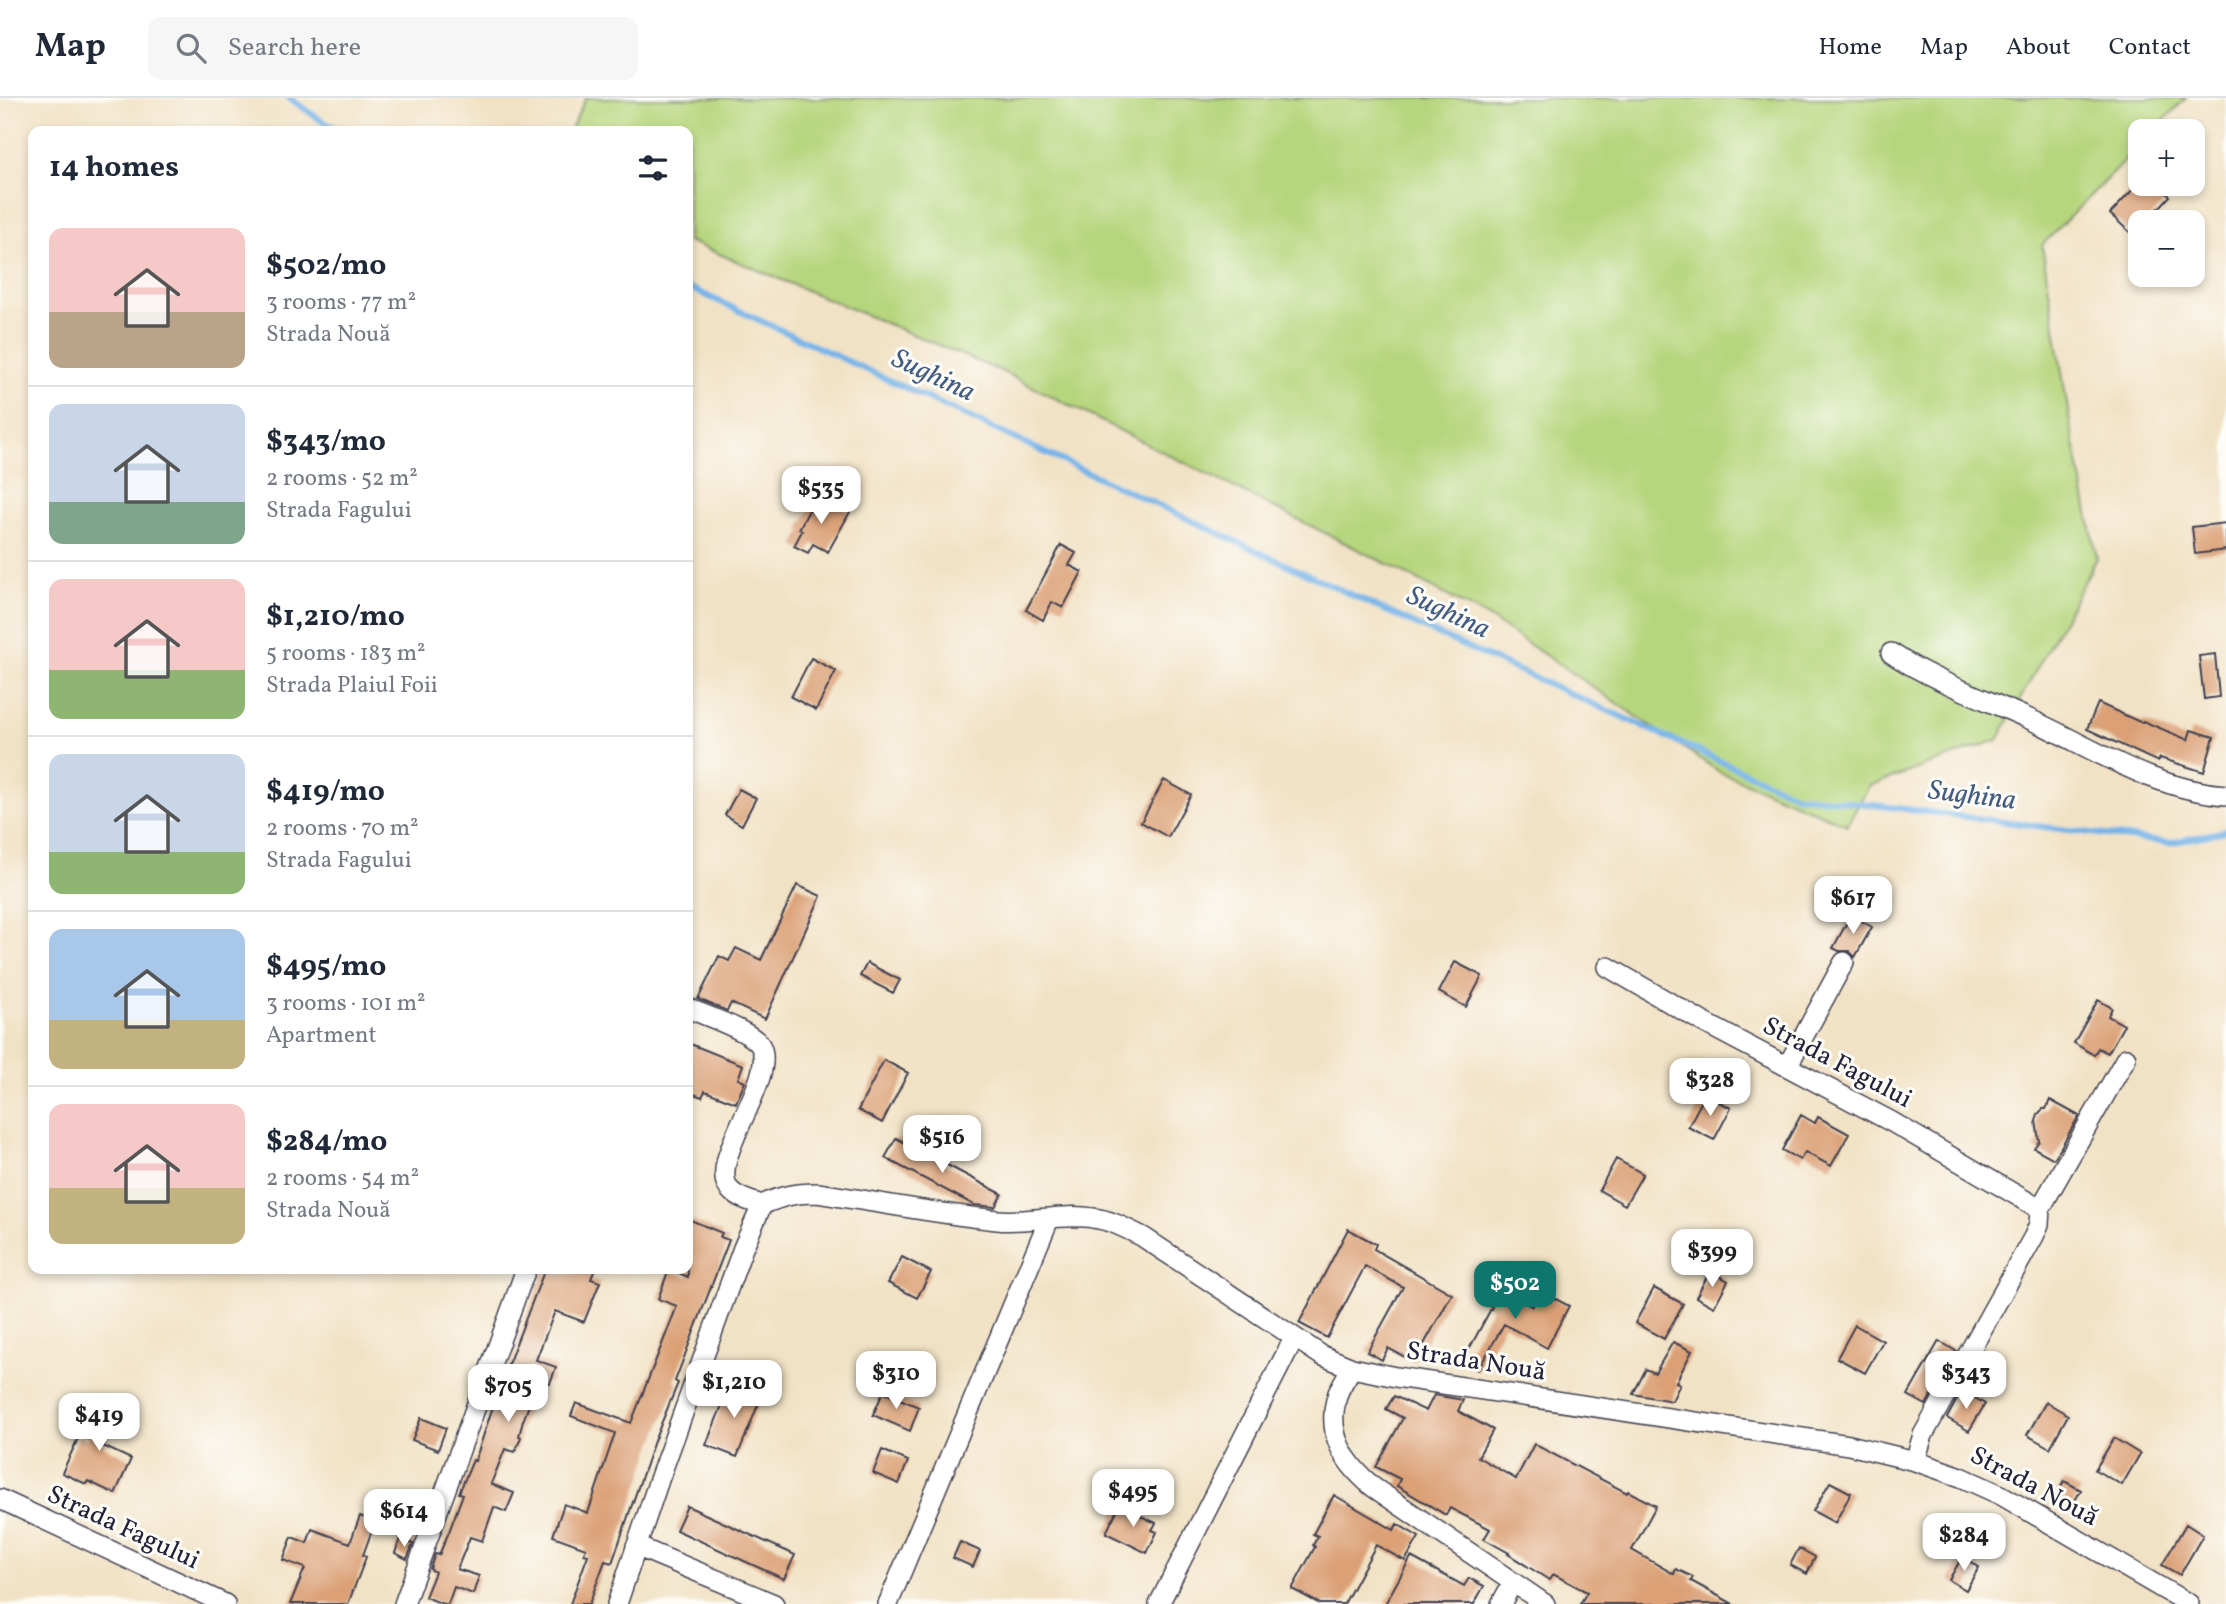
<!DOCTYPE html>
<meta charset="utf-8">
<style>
:root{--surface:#fff;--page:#f6f6f7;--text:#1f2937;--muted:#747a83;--line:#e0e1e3;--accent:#0f766e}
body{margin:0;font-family:Vollkorn,serif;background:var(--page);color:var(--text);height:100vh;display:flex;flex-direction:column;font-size:26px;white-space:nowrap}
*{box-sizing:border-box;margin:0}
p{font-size:23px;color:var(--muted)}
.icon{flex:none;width:38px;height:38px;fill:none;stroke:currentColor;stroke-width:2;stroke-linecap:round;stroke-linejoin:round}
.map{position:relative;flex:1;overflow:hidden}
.details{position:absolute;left:28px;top:28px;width:665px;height:1148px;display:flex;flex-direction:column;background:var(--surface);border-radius:14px;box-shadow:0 4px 10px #0003}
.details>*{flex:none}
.buttons{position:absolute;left:2128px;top:21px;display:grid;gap:14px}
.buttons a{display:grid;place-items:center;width:77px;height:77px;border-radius:14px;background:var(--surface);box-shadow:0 4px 10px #0003;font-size:35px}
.price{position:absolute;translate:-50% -60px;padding:0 16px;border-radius:14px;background:#fff;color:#222;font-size:23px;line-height:46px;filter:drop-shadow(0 2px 4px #0008)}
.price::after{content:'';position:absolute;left:50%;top:42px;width:21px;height:16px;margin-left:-10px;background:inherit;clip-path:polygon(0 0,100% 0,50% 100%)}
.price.current{background:var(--accent);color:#fff}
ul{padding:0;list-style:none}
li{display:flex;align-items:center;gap:21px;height:175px;padding:0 21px}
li+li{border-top:2px solid var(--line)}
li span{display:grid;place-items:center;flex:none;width:196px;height:140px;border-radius:14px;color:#555}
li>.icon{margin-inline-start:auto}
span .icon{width:84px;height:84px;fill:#fffc;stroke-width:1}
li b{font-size:30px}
h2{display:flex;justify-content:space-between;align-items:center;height:84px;padding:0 21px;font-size:30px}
header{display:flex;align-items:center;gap:42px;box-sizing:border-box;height:98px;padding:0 35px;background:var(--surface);border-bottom:2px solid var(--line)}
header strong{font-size:33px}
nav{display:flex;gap:38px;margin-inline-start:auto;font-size:24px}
.search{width:490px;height:63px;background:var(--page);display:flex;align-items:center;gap:18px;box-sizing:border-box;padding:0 24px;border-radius:14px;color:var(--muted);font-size:26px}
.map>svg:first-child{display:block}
.green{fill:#b6d67d;stroke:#6c7c5c;stroke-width:2}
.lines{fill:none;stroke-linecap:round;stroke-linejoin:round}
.stream{stroke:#75b4e9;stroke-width:6}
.building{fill:#dba076}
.minor-casing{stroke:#413f50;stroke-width:22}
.minor{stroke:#fff;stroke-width:19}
.labels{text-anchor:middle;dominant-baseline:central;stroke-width:6;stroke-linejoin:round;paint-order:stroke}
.street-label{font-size:26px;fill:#22223b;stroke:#fdfcf7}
.water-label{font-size:28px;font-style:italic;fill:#435c81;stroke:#fdfcf7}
</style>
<header>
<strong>Map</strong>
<div class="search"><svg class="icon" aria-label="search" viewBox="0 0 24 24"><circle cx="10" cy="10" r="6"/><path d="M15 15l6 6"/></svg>Search here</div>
<nav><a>Home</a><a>Map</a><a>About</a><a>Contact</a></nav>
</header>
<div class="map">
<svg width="2226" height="1506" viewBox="0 0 2226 1506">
<rect width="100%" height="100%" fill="#fdfcf7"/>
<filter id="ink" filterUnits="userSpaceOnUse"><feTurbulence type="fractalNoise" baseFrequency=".0143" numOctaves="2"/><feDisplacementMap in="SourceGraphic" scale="14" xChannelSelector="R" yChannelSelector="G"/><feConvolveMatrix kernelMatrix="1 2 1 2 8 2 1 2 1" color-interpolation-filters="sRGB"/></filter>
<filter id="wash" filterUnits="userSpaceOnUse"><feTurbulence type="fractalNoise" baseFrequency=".00686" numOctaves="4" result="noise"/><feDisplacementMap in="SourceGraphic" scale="28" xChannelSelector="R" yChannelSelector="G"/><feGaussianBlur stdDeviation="1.57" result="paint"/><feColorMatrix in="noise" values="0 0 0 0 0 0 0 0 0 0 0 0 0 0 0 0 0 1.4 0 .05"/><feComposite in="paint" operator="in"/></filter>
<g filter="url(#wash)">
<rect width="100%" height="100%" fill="#f1e2c5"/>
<!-- green -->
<path class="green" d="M586,0H2186L2154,33H2140V47L2042,147L2070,325L2097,460L1998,642L1869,688L1847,727L1720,674L1488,519L1383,464L1003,274L688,143V33H570Z"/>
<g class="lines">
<!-- stream -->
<path class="stream" d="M289,0L325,25L344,33
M688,189L1410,524L1796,697L2169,745L2226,733"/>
</g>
<g id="blocks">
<!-- building -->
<path class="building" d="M2138,86H2157L2170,98L2146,124H2140V131L2134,138L2110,116Z
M826,401L850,414L828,454L813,446L808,455L794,448L802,433L799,431L814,403L823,407Z
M2226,425V452L2195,456L2192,429Z
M1061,447L1076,455L1069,467L1082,474L1063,510L1052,504L1043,522L1026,512Z
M2215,556L2219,599L2204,601L2199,558Z
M811,560L836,573L816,612L791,599Z
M2098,605L2142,625L2143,623L2188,642L2191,632L2214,639L2204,674L2160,660L2158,664L2087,631Z
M1164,682L1191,697L1168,739L1141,724Z
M739,691L756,700L742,727L725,717Z
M797,787L821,798L765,921L731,905L727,913L698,901L719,858L729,863L736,850L761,862Z
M1851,817L1872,829L1855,859L1849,853H1839L1833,850Z
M1455,864L1482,878L1466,909L1439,894Z
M867,865L900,882L893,895L860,878Z
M2098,902L2112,910L2108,918L2124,927L2108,955L2098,950L2094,957L2074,945Z
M688,945L743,967L738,981L745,984L736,1005L705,993L702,999L688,994Z
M884,962L908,975L882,1025L858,1012Z
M1705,997L1731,1010L1714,1042L1688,1029Z
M2050,1002L2079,1018L2054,1061L2034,1050L2039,1043L2036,1023L2038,1016L2043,1011H2046Z
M1801,1017L1815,1025L1818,1019L1849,1036L1831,1068L1805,1054L1800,1062L1782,1052Z
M896,1040L1002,1096L995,1109L974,1107L885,1060Z
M1616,1061L1643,1076L1625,1107L1599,1092Z
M688,1121L722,1135L720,1139L729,1142L675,1283L678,1285L654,1343L612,1465L605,1463L589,1506H570L588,1457L584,1456L586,1450L553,1438L564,1406L588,1415L615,1335L571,1318L576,1305L631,1325L677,1208L658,1201L669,1171L688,1179Z
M1348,1131L1376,1146L1374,1151L1452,1196L1414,1264L1388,1250L1382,1262L1367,1254L1403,1189L1365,1168L1327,1240L1299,1225Z
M902,1159L931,1174L917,1200L888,1185Z
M545,1171H595L591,1181L600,1184L584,1224L555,1213L536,1262L556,1269L550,1285L539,1281L523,1323L519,1338L521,1339L515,1354L505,1351L491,1386L514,1395L506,1414L494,1409L482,1443L470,1439L457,1471L479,1478L473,1496L454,1489L448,1506H443L425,1499L435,1474L430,1471L435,1456L439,1457L449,1434L463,1396L459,1395L473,1362L475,1363L500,1287Z
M1710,1173L1728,1183L1714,1209L1696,1199Z
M1488,1184L1532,1209L1541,1193L1569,1208L1547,1250L1504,1226L1478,1272L1462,1264L1492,1209L1478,1202Z
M1654,1190L1683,1206L1664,1241L1635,1225Z
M1855,1227L1883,1243L1865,1275L1837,1260Z
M1939,1243L1956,1253L1926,1307L1908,1297Z
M1673,1244L1692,1253L1676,1284L1680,1286L1672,1303L1633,1296L1646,1271L1655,1275Z
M731,1285L762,1297L737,1359L706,1347Z
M1962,1292L1985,1306L1969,1333L1947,1320Z
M883,1294L919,1309L910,1333L873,1317Z
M1434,1297L1463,1302L1458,1313L1493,1332L1478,1359L1516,1381L1534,1346L1627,1395L1628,1393L1656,1408L1632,1452L1674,1476L1676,1471L1693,1479L1691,1483L1733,1506H1580L1587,1494L1553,1476L1549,1482L1508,1456L1509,1455L1484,1441L1490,1431L1450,1410L1446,1417L1397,1388L1400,1381L1376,1369L1403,1320L1386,1311L1394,1298L1426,1313Z
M106,1298L123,1305L103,1348L131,1361L115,1396L88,1383L86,1386L62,1375L79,1338L87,1341Z
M2046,1304L2068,1317L2050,1350L2027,1337Z
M421,1320L446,1330L438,1352L412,1342Z
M2114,1340L2140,1356L2122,1387L2095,1372Z
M882,1352L908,1363L899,1386L873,1375Z
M2064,1383L2081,1392L2069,1413L2052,1404Z
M1830,1384L1851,1395L1835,1425L1813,1413Z
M1334,1397L1394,1432L1397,1426L1419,1439L1405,1463L1376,1447L1344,1506H1320L1292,1491L1315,1449L1313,1447L1318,1438L1313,1436Z
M396,1400L420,1410L409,1438L385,1428Z
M687,1408L795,1457L784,1481L676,1432Z
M1119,1408L1156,1425L1152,1432L1157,1434L1147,1455L1106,1435Z
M360,1418L375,1424L363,1457L366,1459L348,1506H290L305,1470L283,1462L292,1439L307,1445L312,1431L350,1445Z
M2186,1426L2203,1437L2180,1477L2162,1467Z
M400,1441L413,1446L407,1461L395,1455Z
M960,1444L980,1453L973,1469L953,1460Z
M1799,1450L1815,1459L1807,1476L1790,1467Z
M1411,1459L1464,1488L1469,1480L1484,1488L1474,1506H1385Z
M1962,1459L1979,1469L1966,1492L1949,1482Z"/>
</g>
</g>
<g filter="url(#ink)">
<use href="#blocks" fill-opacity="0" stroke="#413f50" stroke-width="2"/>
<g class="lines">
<!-- minor casing -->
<g class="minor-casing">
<path id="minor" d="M1891,555C1933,583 1981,599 2027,620C2092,649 2153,692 2226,697
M1608,869L1703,924L1892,1024L2040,1111
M688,910C705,918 750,932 760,947C780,980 701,1068 732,1094C740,1101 753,1104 762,1107
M1788,967L1844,864
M762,1107C781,1098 796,1095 817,1095C877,1104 937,1116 997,1122C1029,1125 1062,1115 1093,1120C1111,1122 1127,1131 1143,1139L1321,1257L1352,1270L1396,1279L1849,1347L1915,1363L1961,1379L2001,1397L2189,1506
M1352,1270C1347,1278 1341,1287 1338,1295C1325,1335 1343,1364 1373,1389L1545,1506
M1915,1363L1923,1337L2034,1138L2039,1126L2040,1111L2126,960
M0,1401L225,1506
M636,1448L774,1506
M404,1506L526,1171
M617,1506L660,1379L743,1150L762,1107
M888,1506L1049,1121
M1159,1506L1294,1240
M1501,1506L1513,1484"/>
</g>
<!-- minor -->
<use href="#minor" class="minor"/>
</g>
</g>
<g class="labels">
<!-- street labels -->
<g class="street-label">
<text transform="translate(1837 965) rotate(28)">Strada Fagului</text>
<text transform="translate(1476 1264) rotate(9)">Strada Nouă</text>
<text transform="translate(2034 1389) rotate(28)">Strada Nouă</text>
<text transform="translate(123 1430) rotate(25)">Strada Fagului</text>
</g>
<!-- water labels -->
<g class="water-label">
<text transform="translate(933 278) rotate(25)">Sughina</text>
<text transform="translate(1448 515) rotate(25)">Sughina</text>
<text transform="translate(1972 698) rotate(7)">Sughina</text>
</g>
</g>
</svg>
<div class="buttons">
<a>+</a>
<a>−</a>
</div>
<b class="price" style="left:821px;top:428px">$535</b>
<b class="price" style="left:1853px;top:838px">$617</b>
<b class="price" style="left:1710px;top:1020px">$328</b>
<b class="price" style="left:942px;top:1077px">$516</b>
<b class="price" style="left:1712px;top:1191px">$399</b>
<b class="price current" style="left:1515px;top:1223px">$502</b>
<b class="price" style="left:896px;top:1313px">$310</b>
<b class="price" style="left:1966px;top:1313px">$343</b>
<b class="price" style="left:734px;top:1322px">$1,210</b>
<b class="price" style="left:508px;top:1326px">$705</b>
<b class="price" style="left:99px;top:1355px">$419</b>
<b class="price" style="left:1133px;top:1431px">$495</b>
<b class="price" style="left:404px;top:1451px">$614</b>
<b class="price" style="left:1964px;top:1475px">$284</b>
<section class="details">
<h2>14 homes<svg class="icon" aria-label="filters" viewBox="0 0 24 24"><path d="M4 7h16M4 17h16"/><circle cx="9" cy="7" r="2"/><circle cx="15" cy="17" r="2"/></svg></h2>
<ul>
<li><span style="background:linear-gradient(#f6c9c9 60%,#b9a48a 0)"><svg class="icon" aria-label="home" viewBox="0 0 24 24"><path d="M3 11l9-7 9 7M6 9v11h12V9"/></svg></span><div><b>$502/mo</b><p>3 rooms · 77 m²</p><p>Strada Nouă</p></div></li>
<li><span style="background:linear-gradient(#c9d6e8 70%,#7fa58c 0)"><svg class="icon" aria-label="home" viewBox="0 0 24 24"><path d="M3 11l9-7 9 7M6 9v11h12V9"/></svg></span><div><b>$343/mo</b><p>2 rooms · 52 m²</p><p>Strada Fagului</p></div></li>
<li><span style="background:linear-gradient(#f6c9c9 65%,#8fb573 0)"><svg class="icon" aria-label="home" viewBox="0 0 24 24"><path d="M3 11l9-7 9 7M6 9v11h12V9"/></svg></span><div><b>$1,210/mo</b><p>5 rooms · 183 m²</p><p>Strada Plaiul Foii</p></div></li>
<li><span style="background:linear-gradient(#c9d6e8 70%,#8fb573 0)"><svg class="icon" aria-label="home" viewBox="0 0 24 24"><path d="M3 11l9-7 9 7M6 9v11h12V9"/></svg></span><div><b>$419/mo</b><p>2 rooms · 70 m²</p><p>Strada Fagului</p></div></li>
<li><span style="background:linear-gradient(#a9c7e8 65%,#c2b280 0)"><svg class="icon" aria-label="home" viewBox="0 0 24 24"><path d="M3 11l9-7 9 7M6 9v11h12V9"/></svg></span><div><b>$495/mo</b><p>3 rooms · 101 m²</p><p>Apartment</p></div></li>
<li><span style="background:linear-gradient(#f6c9c9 60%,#c2b280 0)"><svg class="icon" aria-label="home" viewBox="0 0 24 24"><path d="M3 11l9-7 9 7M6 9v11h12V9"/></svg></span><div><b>$284/mo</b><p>2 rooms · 54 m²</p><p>Strada Nouă</p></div></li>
</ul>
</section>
</div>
